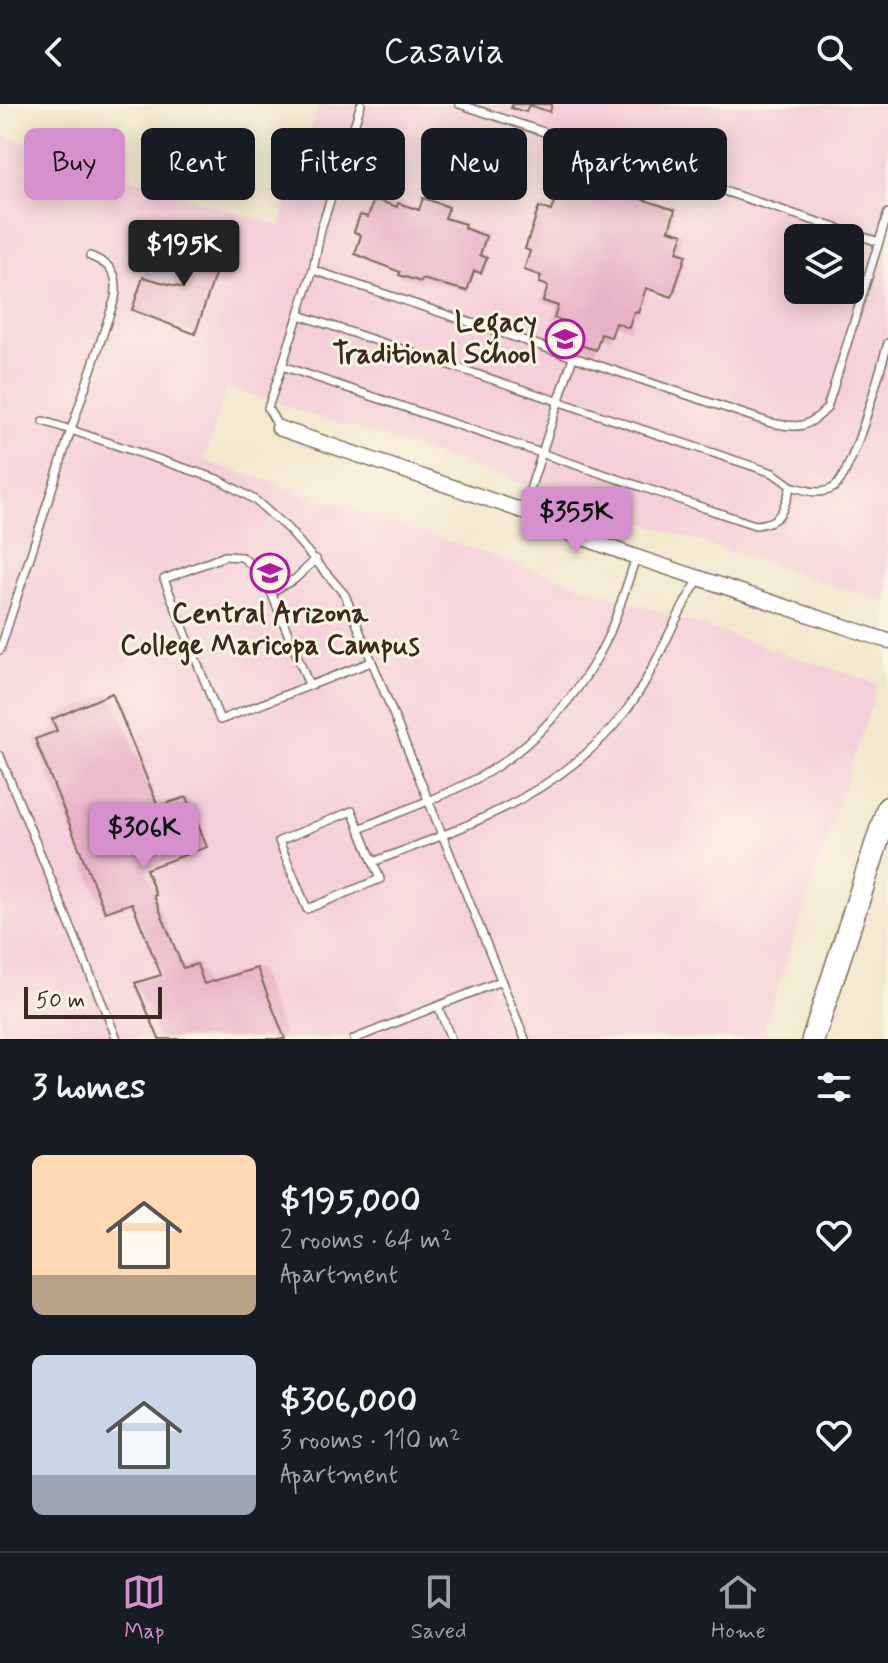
<!DOCTYPE html>
<meta charset="utf-8">
<style>
:root{--surface:#171b24;--page:#20242c;--text:#f1f3f6;--muted:#9ea1a6;--line:#363941;--accent:#d690ce}
body{margin:0;font-family:Mynerve,sans-serif;background:var(--page);color:var(--text);height:100vh;display:flex;flex-direction:column;font-size:30px;white-space:nowrap}
*{box-sizing:border-box;margin:0}
p{font-size:26px;color:var(--muted)}
.icon{flex:none;width:44px;height:44px;fill:none;stroke:currentColor;stroke-width:2;stroke-linecap:round;stroke-linejoin:round}
.map{position:relative;height:935px;overflow:hidden}
.sheet{display:flex;flex-direction:column;background:var(--surface);flex:1}
.sheet>*{flex:none}
.banner{position:absolute;left:24px;top:24px;width:840px;height:72px;display:flex;gap:16px}
.fabs{position:absolute;left:784px;top:120px;display:grid;gap:16px}
.fabs a{display:grid;place-items:center;width:80px;height:80px;border-radius:12px;background:var(--surface);box-shadow:0 4px 20px #0003;font-size:40px}
.scale{position:absolute;left:24px;bottom:20px;width:138px;box-sizing:border-box;padding-left:8px;border:4px solid #3b2a1e;border-top:0;font-size:22px;line-height:28px;white-space:nowrap;color:#3b2a1e;-webkit-text-stroke:6px #fcf5e5;paint-order:stroke}
.price{position:absolute;translate:-50% -68px;padding:0 18px;border-radius:8px;background:var(--accent);color:#111;font-size:26px;line-height:52px;filter:drop-shadow(0 2px 4px #0008)}
.price::after{content:'';position:absolute;left:50%;top:48px;width:24px;height:18px;margin-left:-12px;background:inherit;clip-path:polygon(0 0,100% 0,50% 100%)}
.price.current{background:#222;color:#fff}
ul{padding:0;list-style:none}
li{display:flex;align-items:center;gap:24px;height:200px;padding:0 32px}
li span{display:grid;place-items:center;flex:none;width:224px;height:160px;border-radius:12px;color:#555}
li>.icon{margin-inline-start:auto}
span .icon{width:96px;height:96px;fill:#fffc;stroke-width:1}
li b{font-size:34px}
h2{display:flex;justify-content:space-between;align-items:center;height:96px;padding:0 32px;font-size:34px}
.chip{padding:0 28px;border-radius:12px;background:var(--surface);box-shadow:0 4px 20px #0003;font-size:28px;line-height:72px}
.chip.current{background:var(--accent);color:#111}
header{display:flex;justify-content:space-between;align-items:center;height:104px;padding:0 32px;background:var(--surface);font-size:36px;font-weight:600}
.tab-bar{display:flex;justify-content:space-around;align-items:center;height:112px;border-top:2px solid var(--line);background:var(--surface);font-size:22px;color:var(--muted)}
.tab-bar a{display:grid;justify-items:center;gap:4px}
.tab-bar .current{color:var(--accent)}
.map>svg:first-child{display:block}
.built{fill:#f5cfd9;fill-rule:evenodd}
.industrial{fill:#d1bdcb}
.building{fill:#e9b1c8}
.lines{fill:none;stroke-linecap:round;stroke-linejoin:round}
.lane-casing{stroke:#7b6c5b;stroke-width:10}
.street-casing{stroke:#7b6c5b;stroke-width:17}
.secondary-casing{stroke:#7b6c5b;stroke-width:25}
.lane{stroke:#fff;stroke-width:7}
.street{stroke:#fff;stroke-width:14}
.secondary{stroke:#fff;stroke-width:22}
.labels{text-anchor:middle;dominant-baseline:central;stroke-width:6;stroke-linejoin:round;paint-order:stroke}
.poi-label{font-size:28px;font-weight:bold;fill:#3b2a1e;stroke:#fcf5e5;text-anchor:end}
</style>
<header><svg class="icon" aria-label="back" viewBox="0 0 24 24"><path d="M15 5l-7 7 7 7"/></svg>Casavia<svg class="icon" aria-label="search" viewBox="0 0 24 24"><circle cx="10" cy="10" r="6"/><path d="M15 15l6 6"/></svg></header>
<div class="map">
<svg width="888" height="935" viewBox="0 0 888 935">
<rect width="100%" height="100%" fill="#fcf5e5"/>
<filter id="ink" filterUnits="userSpaceOnUse"><feTurbulence type="fractalNoise" baseFrequency=".0125" numOctaves="2"/><feDisplacementMap in="SourceGraphic" scale="16" xChannelSelector="R" yChannelSelector="G"/><feConvolveMatrix kernelMatrix="1 2 1 2 8 2 1 2 1" color-interpolation-filters="sRGB"/></filter>
<filter id="wash" filterUnits="userSpaceOnUse"><feTurbulence type="fractalNoise" baseFrequency=".006" numOctaves="4" result="noise"/><feDisplacementMap in="SourceGraphic" scale="32" xChannelSelector="R" yChannelSelector="G"/><feGaussianBlur stdDeviation="1.8" result="paint"/><feColorMatrix in="noise" values="0 0 0 0 0 0 0 0 0 0 0 0 0 0 0 0 0 1.4 0 .05"/><feComposite in="paint" operator="in"/></filter>
<g filter="url(#wash)">
<rect width="100%" height="100%" fill="#f2e8cd"/>
<!-- built -->
<path class="built" d="M319,0H888V499L227,283L204,356L878,580L761,935H0V30L279,123ZM798,134H850V186H798Z"/>
<!-- industrial -->
<path class="industrial" d="M162,113L202,126L183,184L143,173Z"/>
<g id="blocks">
<!-- building -->
<path class="building" d="M513,0H552L550,8L529,1L526,8L511,4Z
M577,74L675,106L669,126L683,130L677,148L686,151L672,193L646,184L638,209L634,208L629,224L616,219L611,233L601,230L596,246L558,234L563,217L554,214L558,202L543,197L548,182L539,179L541,172L524,166L530,147L525,145L539,103L551,107L557,89L570,94Z
M423,94L449,103L445,114L465,120L464,124L486,132L480,151L487,154L481,169L474,167L467,187L422,175L421,178L399,171L400,168L355,150L361,131L354,128L360,111L368,113L374,95L397,103L398,99L419,106Z
M202,126L227,135L195,230L132,206L143,173L183,184Z
M112,589L158,702L187,693L207,743L146,765L156,791L154,792L183,864L197,860L204,880L257,864L285,935H159L135,879L161,871L132,799L105,808L35,635L57,627L52,615Z"/>
</g>
</g>
<g filter="url(#ink)">
<use href="#blocks" fill-opacity="0" stroke="#7b6c5b" stroke-width="2"/>
<g class="lines">
<!-- lane casing -->
<g class="lane-casing">
<path id="lane" d="M361,0L321,125L313,166L282,262L755,421C783,419 783,405 791,382C805,386 819,392 833,384C852,374 880,265 888,239
M459,0L879,138
M90,152C112,161 119,170 115,194L71,326L220,376L255,396L288,425L345,491L525,935
M313,166L771,319C799,324 807,325 827,304L888,109
M299,211L773,369L791,382
M279,324L268,304L282,262
M523,407L573,253
M271,488L295,475L316,455
M0,546L71,326L43,317
M309,581L271,488L258,467L242,453L225,452L164,475L220,616L371,558
M0,652L117,935
M352,707L380,775L307,805L279,737Z
M359,725C394,710 431,697 466,680C527,651 583,590 610,528C620,503 628,478 636,453
M373,758C469,722 572,686 633,597C660,558 673,513 700,474
M438,902L451,935
M354,935L501,877"/>
</g>
<!-- street casing -->
<g class="street-casing">
<path id="street" d="M279,324L523,407L564,427L636,453L888,537"/>
</g>
<!-- secondary casing -->
<g class="secondary-casing">
<path id="secondary" d="M813,935L888,704"/>
</g>
<!-- lane -->
<use href="#lane" class="lane"/>
<!-- street -->
<use href="#street" class="street"/>
<!-- secondary -->
<use href="#secondary" class="secondary"/>
</g>
</g>
<!-- icons -->
<defs>
<g id="school-ring" transform="scale(2)"><circle r="9.5" fill="#fcf5e5" stroke="#b5179e" stroke-width="1.5"/><path d="M0-5L7-2L0 1L-7-2ZM-4 1L0 2.5L4 1V4Q0 6-4 4Z" fill="#b5179e"/></g>
<g id="university-ring" transform="scale(2)"><circle r="9.5" fill="#fcf5e5" stroke="#b5179e" stroke-width="1.5"/><path d="M0-5L7-2L0 1L-7-2ZM-4 1L0 2.5L4 1V4Q0 6-4 4Z" fill="#b5179e"/></g>
</defs>
<g fill-rule="evenodd">
<use href="#school-ring" x="565" y="235"/>
<use href="#university-ring" x="270" y="469"/>
</g>
<g class="labels">
<!-- poi labels -->
<g class="poi-label">
<text x="537" y="219">Legacy<tspan x="537" dy="32">Traditional School</tspan></text>
<text x="270" y="510" text-anchor="middle">Central Arizona<tspan x="270" dy="32">College Maricopa Campus</tspan></text>
</g>
</g>
</svg>
<div class="fabs">
<a><svg class="icon" aria-label="layers" viewBox="0 0 24 24"><path d="M12 4l9 5-9 5-9-5zM3 14l9 5 9-5"/></svg></a>
</div>
<div class="scale">50 m</div>
<b class="price current" style="left:184px;top:184px">$195K</b>
<b class="price" style="left:576px;top:451px">$355K</b>
<b class="price" style="left:144px;top:767px">$306K</b>
<div class="banner">
<a class="chip current">Buy</a>
<a class="chip">Rent</a>
<a class="chip">Filters</a>
<a class="chip">New</a>
<a class="chip">Apartment</a>
</div>
</div>
<section class="sheet">
<h2>3 homes<svg class="icon" aria-label="filters" viewBox="0 0 24 24"><path d="M4 7h16M4 17h16"/><circle cx="9" cy="7" r="2"/><circle cx="15" cy="17" r="2"/></svg></h2>
<ul>
<li><span style="background:linear-gradient(#ffd9b3 75%,#b9a48a 0)"><svg class="icon" aria-label="home" viewBox="0 0 24 24"><path d="M3 11l9-7 9 7M6 9v11h12V9"/></svg></span><div><b>$195,000</b><p>2 rooms · 64 m²</p><p>Apartment</p></div><svg class="icon" aria-label="heart" viewBox="0 0 24 24"><path d="M12 20l-8-8c-3-5 5-10 8-4 3-6 11-1 8 4z"/></svg></li>
<li><span style="background:linear-gradient(#c9d6e8 75%,#9aa5b1 0)"><svg class="icon" aria-label="home" viewBox="0 0 24 24"><path d="M3 11l9-7 9 7M6 9v11h12V9"/></svg></span><div><b>$306,000</b><p>3 rooms · 110 m²</p><p>Apartment</p></div><svg class="icon" aria-label="heart" viewBox="0 0 24 24"><path d="M12 20l-8-8c-3-5 5-10 8-4 3-6 11-1 8 4z"/></svg></li>
</ul>
</section>
<nav class="tab-bar">
<a class="current"><svg class="icon" aria-label="map" viewBox="0 0 24 24"><path d="M3 6l6-2 6 2 6-2v14l-6 2-6-2-6 2zM9 4v14M15 6v14"/></svg>Map</a>
<a><svg class="icon" aria-label="saved" viewBox="0 0 24 24"><path d="M7 4h10v16l-5-4-5 4z"/></svg>Saved</a>
<a><svg class="icon" aria-label="home" viewBox="0 0 24 24"><path d="M3 11l9-7 9 7M6 9v11h12V9"/></svg>Home</a>
</nav>
